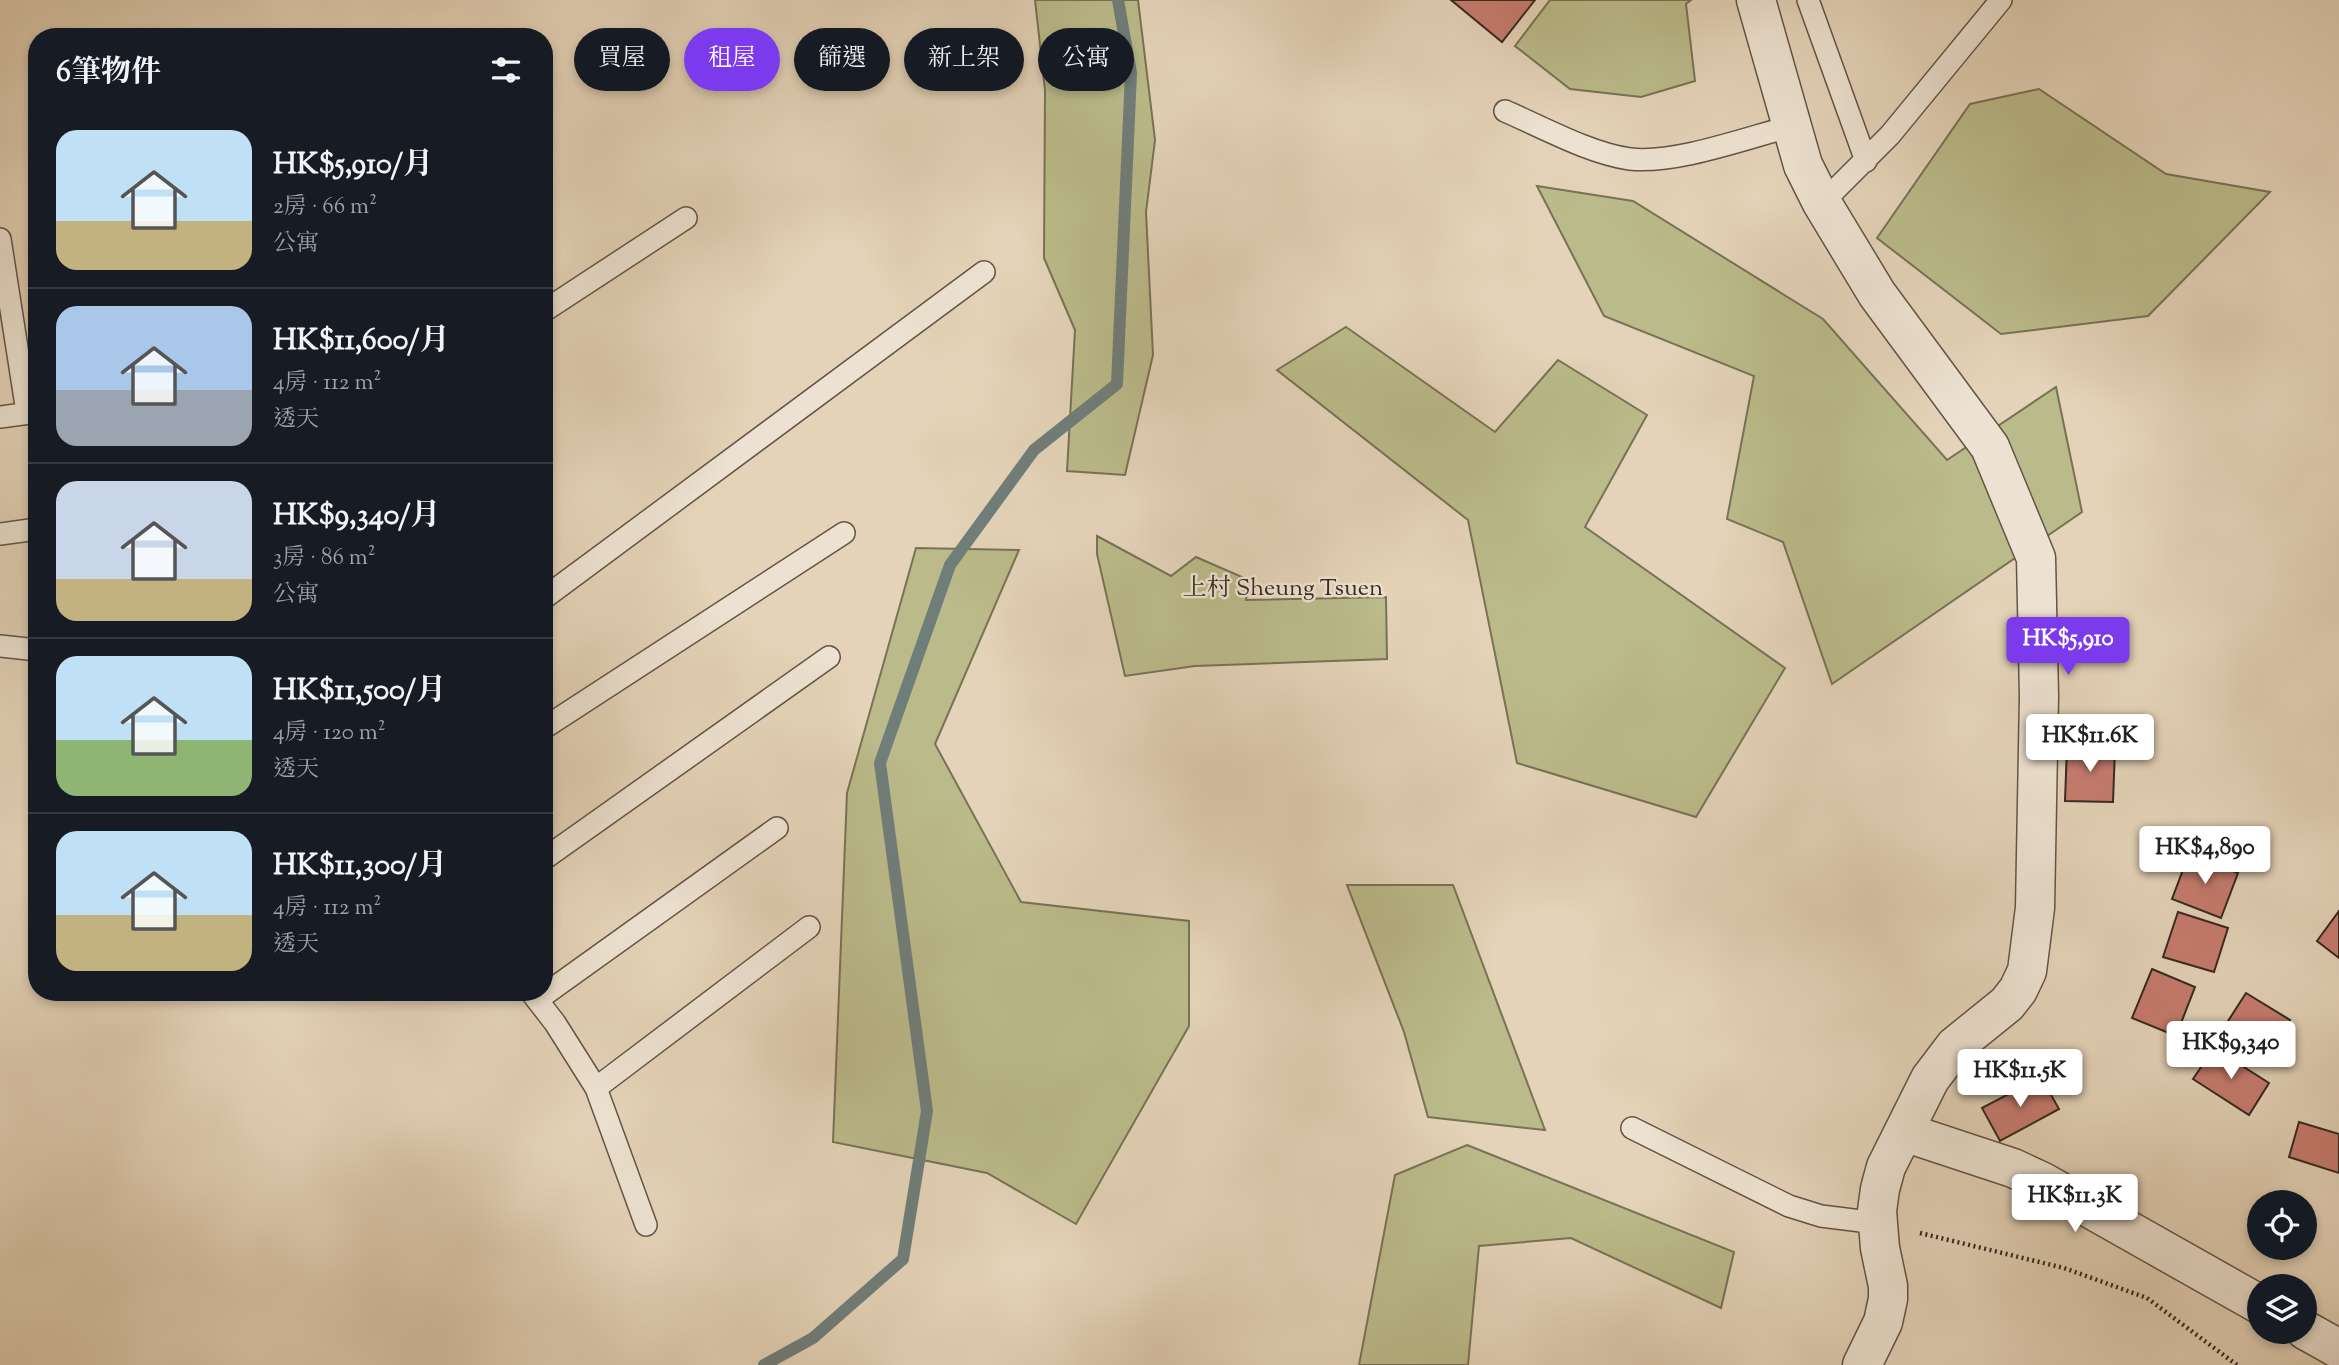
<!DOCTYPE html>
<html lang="zh-TW">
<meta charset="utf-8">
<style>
:root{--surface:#171b24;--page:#242831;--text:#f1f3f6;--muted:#9ea1a6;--line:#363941;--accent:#7c3aed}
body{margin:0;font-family:"Sorts Mill Goudy","Noto Serif TC",serif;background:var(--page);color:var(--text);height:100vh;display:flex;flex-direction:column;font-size:26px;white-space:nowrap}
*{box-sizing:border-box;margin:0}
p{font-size:23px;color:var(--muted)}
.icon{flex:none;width:38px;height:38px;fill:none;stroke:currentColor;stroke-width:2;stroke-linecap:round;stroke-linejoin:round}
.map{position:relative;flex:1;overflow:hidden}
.side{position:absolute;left:28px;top:28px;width:525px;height:973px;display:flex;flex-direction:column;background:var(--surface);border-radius:28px;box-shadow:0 4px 10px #0003}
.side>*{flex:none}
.guide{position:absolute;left:574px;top:28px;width:665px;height:63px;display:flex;gap:14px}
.buttons{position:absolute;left:2247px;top:1190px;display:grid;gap:14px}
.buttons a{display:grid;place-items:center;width:70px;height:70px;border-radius:50%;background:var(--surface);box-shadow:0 4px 10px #0003;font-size:35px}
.price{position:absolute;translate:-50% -60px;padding:0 16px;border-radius:7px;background:#fff;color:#222;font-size:23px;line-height:46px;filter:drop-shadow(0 2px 4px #0008)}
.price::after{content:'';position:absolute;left:50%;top:42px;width:21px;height:16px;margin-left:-10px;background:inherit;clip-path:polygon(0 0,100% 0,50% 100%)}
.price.active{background:var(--accent);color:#fff}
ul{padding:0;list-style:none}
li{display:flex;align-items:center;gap:21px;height:175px;padding:0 28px}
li+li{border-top:2px solid var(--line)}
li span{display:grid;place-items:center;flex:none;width:196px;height:140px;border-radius:21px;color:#555}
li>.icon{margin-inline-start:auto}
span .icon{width:84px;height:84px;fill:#fffc;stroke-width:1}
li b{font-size:30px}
h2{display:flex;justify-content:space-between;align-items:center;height:84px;padding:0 28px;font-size:30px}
.chip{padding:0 24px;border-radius:32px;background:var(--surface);box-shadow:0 4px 10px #0003;font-size:24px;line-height:63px}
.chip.active{background:var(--accent);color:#fff}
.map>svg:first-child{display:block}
.green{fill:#bbba8a;stroke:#787256;stroke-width:2}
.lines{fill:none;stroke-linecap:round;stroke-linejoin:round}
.stream{stroke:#707e7a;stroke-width:12}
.building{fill:#c77c6f;stroke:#362a21;stroke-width:2}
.service-casing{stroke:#625447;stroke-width:24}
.minor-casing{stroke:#625447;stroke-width:41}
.path{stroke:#362a21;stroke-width:4.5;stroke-dasharray:2 3.5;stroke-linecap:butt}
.service{stroke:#ede2d1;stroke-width:21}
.minor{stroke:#ede2d1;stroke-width:38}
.labels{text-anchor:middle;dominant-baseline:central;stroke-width:5;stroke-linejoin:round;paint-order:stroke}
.quarter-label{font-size:24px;fill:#362a21;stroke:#ede2d1}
</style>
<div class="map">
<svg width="2339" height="1365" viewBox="0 0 2339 1365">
<rect width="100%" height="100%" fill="#e4d3b8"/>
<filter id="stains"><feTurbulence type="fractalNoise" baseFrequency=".00286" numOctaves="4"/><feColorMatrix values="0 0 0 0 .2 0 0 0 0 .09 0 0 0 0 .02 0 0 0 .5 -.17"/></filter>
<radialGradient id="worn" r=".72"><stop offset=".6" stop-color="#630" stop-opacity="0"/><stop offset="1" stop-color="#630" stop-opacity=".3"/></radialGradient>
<!-- green -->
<path class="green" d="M1035,0H1138L1155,140L1146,212L1153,355L1125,475L1067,471L1075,330L1044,258L1045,90Z
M1550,0H1691L1686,4L1695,81L1641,97L1570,89L1515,46Z
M2039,89L2166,174L2270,192L2148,316L2001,334L1877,238L1970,104Z
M1537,186L1633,201L1823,319L1947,460L2056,387L2082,512L1832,684L1783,542L1727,519L1754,376L1604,316Z
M1346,327L1495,432L1558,360L1647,415L1585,527L1785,668L1696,817L1517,763L1468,520L1277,370Z
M1097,536L1171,576L1196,557L1249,580L1246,600L1386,597L1387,659L1195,666L1125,676L1097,554Z
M916,548L1019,550L935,744L1021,902L1189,921V1026L1076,1224L987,1173L833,1142L847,793Z
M1347,885H1453L1545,1130L1428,1117L1404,1032Z
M1467,1145L1734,1252L1721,1308L1571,1238L1479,1246L1468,1365H1359L1395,1175Z"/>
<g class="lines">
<!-- stream -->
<path class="stream" d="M764,1365L813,1338L903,1259L927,1111L880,763L950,565L1034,450L1117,384L1131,73L1118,0"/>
</g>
<!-- building -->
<path class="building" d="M1451,0H1535L1502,42Z
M2067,747L2115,748L2113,802L2065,801Z
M2189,854L2238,873L2221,918L2172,899Z
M2339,911V958L2317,941Z
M2178,912L2228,928L2214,972L2163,957Z
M2152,969L2195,987L2176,1036L2132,1018Z
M2246,993L2290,1020L2265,1060L2221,1032Z
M2214,1048L2269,1083L2249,1115L2193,1079Z
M2041,1077L2059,1109L2000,1141L1982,1108Z
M2299,1122L2339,1134V1173L2289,1157Z"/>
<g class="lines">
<!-- service casing -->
<g class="service-casing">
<path id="service" d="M1808,0L1866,161
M1505,111C1542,127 1591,154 1630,159C1676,164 1746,138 1792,126
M1822,203L1890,135L2001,0
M0,239L27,412
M544,311L686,218
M0,417L37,412
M0,534L37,529
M544,598L984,272
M0,646L37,650
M544,728L844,533
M544,859L829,657
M531,992L555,1023L596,1088L646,1225
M537,1000L777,828
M596,1088L809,927
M1632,1128L1789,1206L1821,1216L1877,1223"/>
</g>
<!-- minor casing -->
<g class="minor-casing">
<path id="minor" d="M1756,0L1803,165L1822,203L1877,294L1990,447L2036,558L2039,696L2035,908L2027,971L2018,990L2007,1004L1955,1046L1930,1079L1886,1167L1880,1189L1877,1211L1880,1248L1888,1286V1299L1883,1322L1862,1365
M1904,1132L2013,1168L2043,1182L2259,1304
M2305,1330L2339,1349"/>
</g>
<!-- path -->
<path class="path" d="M1920,1233L2064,1268L2147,1298L2237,1365"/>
<!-- service -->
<use href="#service" class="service"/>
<!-- minor -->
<use href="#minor" class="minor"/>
</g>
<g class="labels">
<!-- quarter labels -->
<g class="quarter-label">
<text x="1283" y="589">上村 Sheung Tsuen</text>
</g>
</g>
<rect width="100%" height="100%" filter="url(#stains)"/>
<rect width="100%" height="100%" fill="url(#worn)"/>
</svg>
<div class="buttons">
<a><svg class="icon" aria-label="locate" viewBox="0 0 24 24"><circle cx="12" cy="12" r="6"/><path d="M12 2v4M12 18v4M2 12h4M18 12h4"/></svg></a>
<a><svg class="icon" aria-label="layers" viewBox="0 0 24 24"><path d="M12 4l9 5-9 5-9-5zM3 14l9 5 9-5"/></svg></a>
</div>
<b class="price active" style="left:2068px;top:677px">HK$5,910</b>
<b class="price" style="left:2090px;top:774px">HK$11.6K</b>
<b class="price" style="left:2205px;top:886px">HK$4,890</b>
<b class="price" style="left:2231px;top:1081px">HK$9,340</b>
<b class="price" style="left:2020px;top:1109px">HK$11.5K</b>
<b class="price" style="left:2075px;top:1234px">HK$11.3K</b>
<div class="guide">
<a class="chip">買屋</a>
<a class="chip active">租屋</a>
<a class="chip">篩選</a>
<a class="chip">新上架</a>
<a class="chip">公寓</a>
</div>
<section class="side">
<h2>6筆物件<svg class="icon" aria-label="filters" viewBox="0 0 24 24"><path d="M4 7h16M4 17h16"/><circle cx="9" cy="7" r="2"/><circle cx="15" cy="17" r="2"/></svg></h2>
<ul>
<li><span style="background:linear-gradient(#bfe0f5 65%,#c2b280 0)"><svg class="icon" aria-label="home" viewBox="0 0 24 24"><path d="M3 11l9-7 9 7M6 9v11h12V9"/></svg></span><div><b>HK$5,910/月</b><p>2房 · 66 m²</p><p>公寓</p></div></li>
<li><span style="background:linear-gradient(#a9c7e8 60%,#9aa5b1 0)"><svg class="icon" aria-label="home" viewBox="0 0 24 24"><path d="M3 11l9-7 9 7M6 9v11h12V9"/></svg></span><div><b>HK$11,600/月</b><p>4房 · 112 m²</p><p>透天</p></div></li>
<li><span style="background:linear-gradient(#c9d6e8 70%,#c2b280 0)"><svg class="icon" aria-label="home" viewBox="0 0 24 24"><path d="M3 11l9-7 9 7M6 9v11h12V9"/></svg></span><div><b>HK$9,340/月</b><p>3房 · 86 m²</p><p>公寓</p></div></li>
<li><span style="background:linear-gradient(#bfe0f5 60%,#8fb573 0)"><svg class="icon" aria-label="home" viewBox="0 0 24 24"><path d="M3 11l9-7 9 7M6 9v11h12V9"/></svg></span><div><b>HK$11,500/月</b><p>4房 · 120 m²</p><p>透天</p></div></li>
<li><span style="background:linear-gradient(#bfe0f5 60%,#c2b280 0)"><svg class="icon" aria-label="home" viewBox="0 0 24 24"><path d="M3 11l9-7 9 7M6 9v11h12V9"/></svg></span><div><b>HK$11,300/月</b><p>4房 · 112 m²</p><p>透天</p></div></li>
</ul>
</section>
</div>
